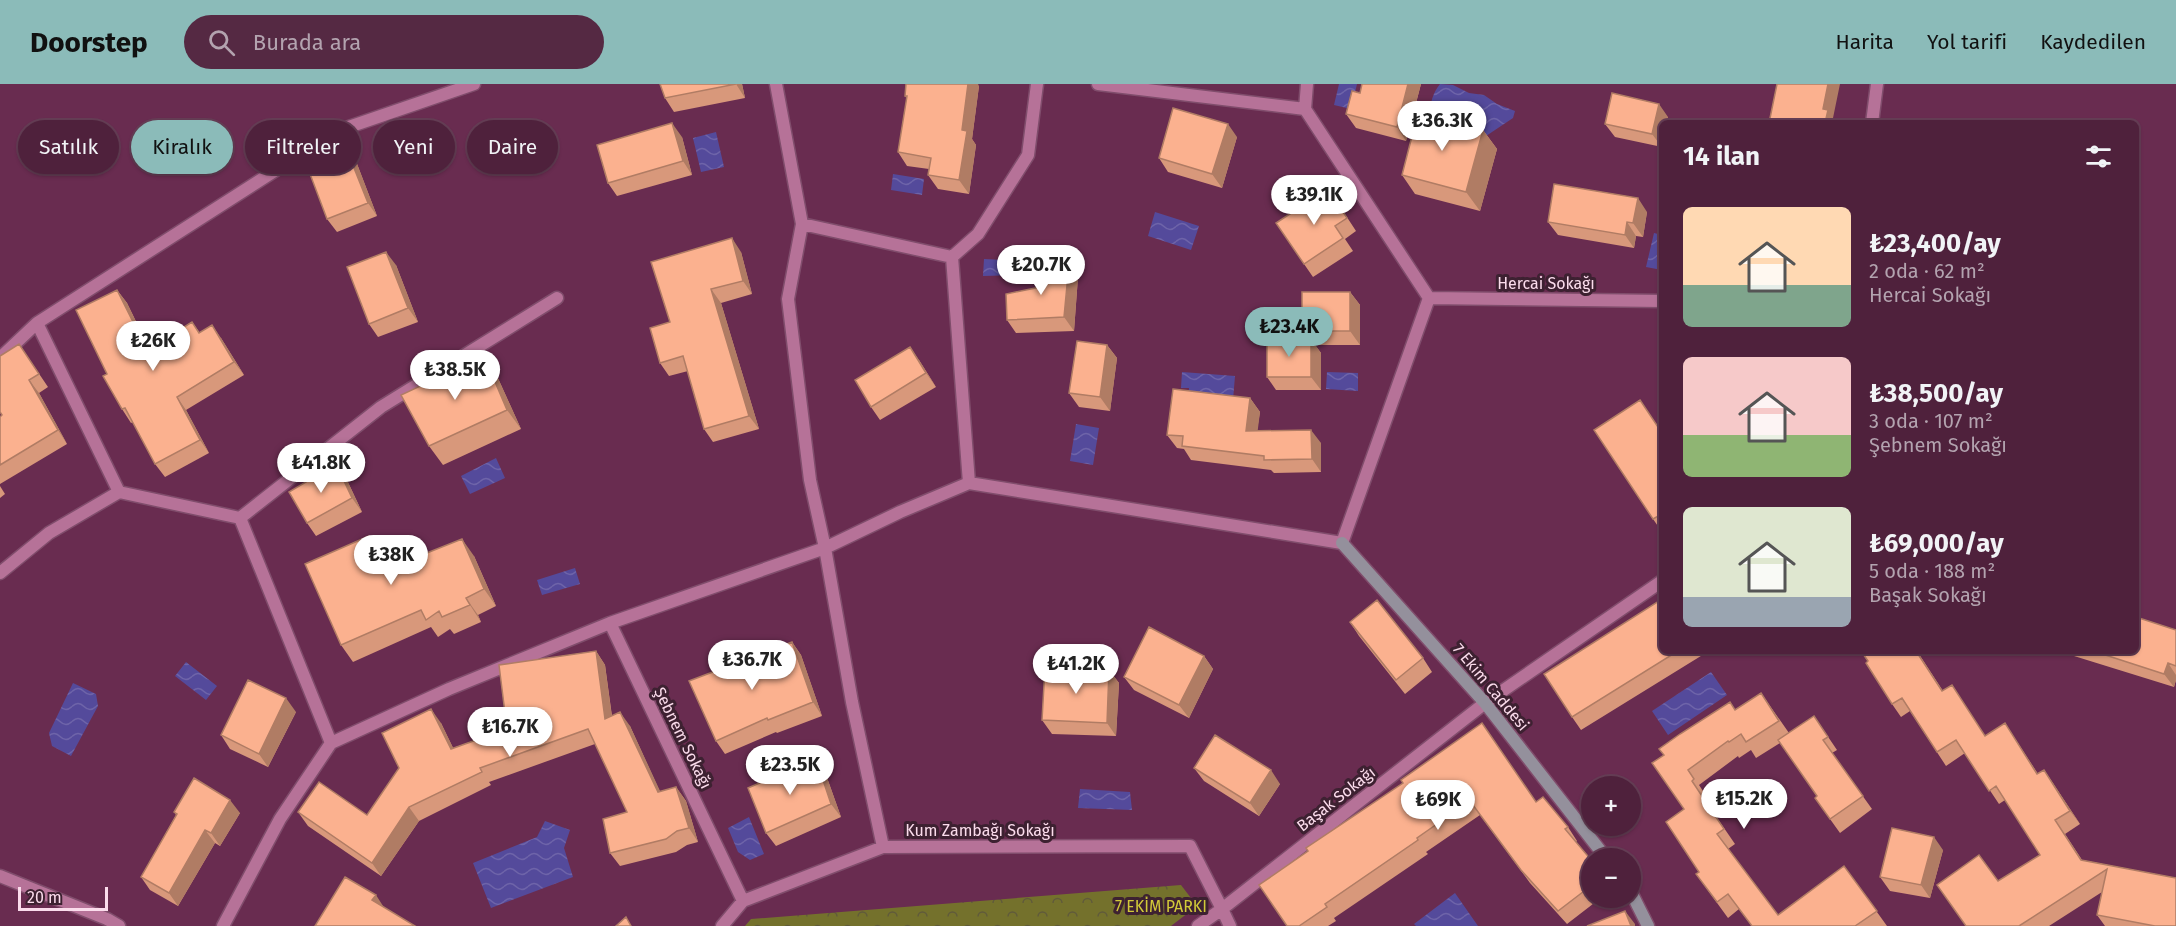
<!DOCTYPE html>
<html lang="tr">
<meta charset="utf-8">
<style>
:root{--surface:#4f213c;--page:#552943;--text:#f1f3f6;--muted:#b3a3af;--line:#663e56;--accent:#8bbbb9}
body{margin:0;font-family:"Fira Sans",sans-serif;background:var(--page);color:var(--text);height:100vh;display:flex;flex-direction:column;font-size:22px;white-space:nowrap}
*{box-sizing:border-box;margin:0}
p{font-size:20px;color:var(--muted)}
.icon{flex:none;width:33px;height:33px;fill:none;stroke:currentColor;stroke-width:2;stroke-linecap:round;stroke-linejoin:round}
.map{position:relative;flex:1;overflow:hidden}
.panel{position:absolute;left:1659px;top:36px;width:480px;height:534px;display:flex;flex-direction:column;background:var(--surface);border-radius:9px;box-shadow:0 2px 4px #0004,0 0 0 2px var(--line)}
.panel>*{flex:none}
.guide{position:absolute;left:18px;top:36px;width:570px;height:54px;display:flex;gap:12px}
.buttons{position:absolute;left:1581px;top:692px;display:grid;gap:12px}
.buttons a{display:grid;place-items:center;width:60px;height:60px;border-radius:50%;background:var(--surface);box-shadow:0 2px 4px #0004,0 0 0 2px var(--line);font-size:30px}
.scale{position:absolute;left:18px;bottom:15px;width:90px;box-sizing:border-box;padding-left:6px;border:3px solid #fbdcec;border-top:0;font-size:16px;line-height:21px;white-space:nowrap;color:#fbdcec;-webkit-text-stroke:4px #3d2131;paint-order:stroke}
.price{position:absolute;translate:-50% -51px;padding:0 14px;border-radius:21px;background:#fff;color:#222;font-size:20px;line-height:39px;filter:drop-shadow(0 2px 3px #0008)}
.price::after{content:'';position:absolute;left:50%;top:36px;width:18px;height:14px;margin-left:-9px;background:inherit;clip-path:polygon(0 0,100% 0,50% 100%)}
.price.on{background:var(--accent);color:#111}
ul{padding:0;list-style:none}
li{display:flex;align-items:center;gap:18px;height:150px;padding:0 24px}
li span{display:grid;place-items:center;flex:none;width:168px;height:120px;border-radius:9px;color:#555}
li>.icon{margin-inline-start:auto}
span .icon{width:72px;height:72px;fill:#fffc;stroke-width:1}
li b{font-size:26px}
h2{display:flex;justify-content:space-between;align-items:center;height:72px;padding:0 24px;font-size:26px}
.pill{padding:0 21px;border-radius:27px;background:var(--surface);box-shadow:0 2px 4px #0004,0 0 0 2px var(--line);font-size:21px;line-height:54px}
.pill.on{background:var(--accent);color:#111}
header{display:flex;align-items:center;gap:36px;box-sizing:border-box;height:84px;padding:0 30px;background:var(--accent);color:#111}
header strong{font-size:28px}
nav{display:flex;gap:33px;margin-inline-start:auto;font-size:21px}
.search{width:420px;height:54px;background:var(--page);display:flex;align-items:center;gap:15px;box-sizing:border-box;padding:0 21px;border-radius:33px;color:var(--muted);font-size:22px}
.map>svg:first-child{display:block}
.park{fill:url(#park-crowns)}
.water{fill:url(#water-waves)}
.lines{fill:none;stroke-linecap:round;stroke-linejoin:round}
.street-casing{stroke:#804d6c;stroke-width:15}
.secondary-casing{stroke:#804d6c;stroke-width:15}
.street{stroke:#b67298;stroke-width:12}
.secondary{stroke:#94909c;stroke-width:12}
.wall{fill:#d8987b}
.shaded-wall{fill:#b07c64}
.building{fill:#fbb18f;stroke:#b07c64;stroke-width:1.5}
.labels{text-anchor:middle;dominant-baseline:central;stroke-width:6;stroke-linejoin:round;paint-order:stroke}
.street-label{font-size:16px;fill:#fbdcec;stroke:#3d2131}
.park-label{font-size:16px;fill:#d2ca39;stroke:#3d2131}
</style>
<header>
<strong>Doorstep</strong>
<div class="search"><svg class="icon" aria-label="search" viewBox="0 0 24 24"><circle cx="10" cy="10" r="6"/><path d="M15 15l6 6"/></svg>Burada ara</div>
<nav><a>Harita</a><a>Yol tarifi</a><a>Kaydedilen</a></nav>
</header>
<div class="map">
<svg width="2176" height="842" viewBox="0 0 2176 842">
<defs>
<pattern id="park-crowns" width="20" height="18" patternUnits="userSpaceOnUse" patternTransform="scale(1.5)"><rect width="20" height="18" fill="#74712c"/><path d="M2 6a3 3 0 1 1 6 0M12 15a3 3 0 1 1 6 0" fill="none" stroke="#605a3a"/></pattern>
<pattern id="water-waves" width="16" height="10" patternUnits="userSpaceOnUse" patternTransform="scale(1.5)"><rect width="16" height="10" fill="#544a9b"/><path d="M0 5q4-4 8 0t8 0" fill="none" stroke="#6e64a9"/></pattern>
</defs>
<rect width="100%" height="100%" fill="#692c50"/>
<!-- park -->
<path class="park" d="M1181,801L1197,822L1171,842H745L751,835Z"/>
<!-- water -->
<path class="water" d="M1339,0H1357L1351,25L1334,21Z
M1440,0L1453,1L1469,9L1484,11L1497,20L1515,27L1513,34L1483,54L1431,42C1429,25 1430,13 1440,0Z
M716,48L724,83L701,88L693,54Z
M893,90L924,95L922,111L891,106Z
M1155,128L1199,142L1191,166L1148,152Z
M1654,149L1662,151V186L1646,183Z
M984,175L1023,177L1021,191L983,192Z
M1182,288L1235,292L1233,316L1188,314L1189,304H1181Z
M1327,288L1358,289V307L1326,305Z
M1076,340L1099,344L1093,381L1070,377Z
M496,374L505,394L470,410L461,392Z
M575,484L580,500L542,511L537,496Z
M186,578L217,602L206,616L175,592Z
M1711,588L1727,611L1668,651L1652,627Z
M73,599L96,610L98,622L71,672L52,662L49,649Z
M1080,705L1130,708L1132,726L1078,724Z
M749,733L764,770L750,776L738,768L728,744Z
M545,737L570,746L564,764L573,793L491,824L473,779L537,753Z
M1455,809L1478,842H1416L1414,840Z"/>
<g class="lines">
<!-- street casing -->
<g class="street-casing">
<path id="street" d="M776,0L802,140L788,215L810,396L825,464L852,618L883,763
M1098,0L1305,25
M1305,25L1429,214
M1305,25L1307,0
M1872,39L1877,0
M802,140L952,173
M1429,214L1662,217
M37,239L337,47L474,0
M0,274L37,239L119,408L240,434L331,659
M969,399L952,173L978,150L1028,71L1037,0
M240,434L381,323L557,214
M0,489L49,449L119,408
M610,539L743,817
M0,792L107,835L119,842
M223,842L280,735L331,659L449,605L610,539L825,464L900,428L969,399L1342,459L1429,214
M722,842L743,817L883,763L1190,762L1222,825L1198,842
M1230,842L1222,825L1485,619L1662,497"/>
</g>
<!-- secondary casing -->
<g class="secondary-casing">
<path id="secondary" d="M1342,459L1485,619L1606,774
M1630,806L1648,842"/>
</g>
<!-- street -->
<use href="#street" class="street"/>
<!-- secondary -->
<use href="#secondary" class="secondary"/>
</g>
<!-- wall -->
<path class="wall" d="M660,0H742L745,14L674,28L665,14Z
M1421,0L1406,57L1356,44L1346,30L1360,9Z
M979,2L972,55L976,61L969,110L938,105L928,91L929,85L907,82L898,68L907,15L905,12Z
M1668,33L1667,39H1662V63L1615,53L1605,40Z
M1483,46L1497,65L1480,127L1415,110L1402,91Z
M682,53L692,91L617,112L608,99Z
M1237,53L1222,104L1168,88L1159,74Z
M344,59L354,72L377,132L337,148L327,135Z
M1337,118L1356,147L1345,155L1353,167L1313,193L1304,180Z
M1647,128L1643,153L1636,152L1634,164L1558,151L1548,138Z
M741,168L752,210L721,219L759,345L713,358L704,345L688,287L669,292L660,279L670,238Z
M1069,180L1078,193L1074,247L1016,249L1007,236L1040,203Z
M396,181L418,238L378,253L369,240Z
M117,206L127,219L149,264L192,238L200,249L221,254L244,291L186,326L209,369L165,393L155,380L133,338L131,339L122,325L107,290Z
M1350,208L1360,221V261H1315L1321,269V306H1276L1267,293L1307,255L1302,247Z
M19,260L48,303L39,309L67,360L0,400V333L2,331Z
M1107,261L1117,274L1110,327L1079,323L1069,309Z
M919,276L936,303L880,336L871,323Z
M497,292L521,345L443,381L429,362Z
M1250,314L1260,328L1257,346L1321,359V388L1274,389L1271,386L1191,376L1184,365L1177,364L1167,351Z
M1662,348V448L1653,435Z
M346,394L362,428L316,452L307,439Z
M0,402L5,410L0,414Z
M381,469L388,484L474,472L496,522L478,531L481,538L454,550L450,545L438,553L431,543L353,578L341,561Z
M1350,538L1423,574L1432,588L1405,610L1359,552Z
M2176,546V596L2174,603L2074,572L2071,567H2136Z
M792,558L801,571L822,632L777,649L776,648L725,670L716,657Z
M596,567L605,581L612,632L630,642L660,708L676,703L686,717L698,758L687,761L676,768L620,782L610,769L627,728L595,660L489,698L491,701L419,737L381,792L308,742L298,728L367,731L441,639L453,664L507,645Z
M1662,567H1709L1581,646L1572,633Z
M1917,567L1943,607L1952,601L1985,652L2014,653L2038,690L2044,686L2080,740L2065,750L2082,776L2176,794V842H2105L2097,831L2102,808L2049,842H1966L1998,797L2040,771L2005,716L1999,720L1965,669L1946,682L1910,627L1901,633L1892,620L1868,577Z
M1204,572L1213,585L1189,634L1134,606L1124,593Z
M1109,586L1119,599L1116,652L1052,650L1042,636Z
M1761,609L1789,649L1814,632L1837,666L1832,669L1872,725L1840,749L1815,714L1817,712L1780,659L1756,674L1751,666L1739,674L1738,672L1699,701L1705,710L1702,712L1735,760L1728,765L1778,831L1844,782L1887,842H1752L1739,825L1728,834L1696,790L1699,788L1684,725L1664,671Z
M296,628L268,683L230,665L221,651Z
M1194,684L1280,700L1259,732L1204,697Z
M825,688L841,733L776,762L766,749Z
M1403,699L1536,718L1568,743L1577,757L1576,758L1592,777V813H1602L1567,840L1530,799L1480,731L1426,768L1428,770L1334,834L1336,837L1328,842H1287L1308,767Z
M174,728L240,729L220,762L215,759L178,822L150,806L141,793L176,731Z
M1943,766L1930,814L1890,807L1880,793Z"/>
<!-- shaded-wall -->
<path class="shaded-wall" d="M736,0H742L745,14Z
M968,0H978L979,2L972,55L976,61L969,110L959,96L962,46Z
M1408,0H1421L1406,57L1397,43Z
M1828,0H1840L1833,34L1837,39H1825L1823,25Z
M1659,20L1668,33L1667,39H1662V63L1652,50Z
M672,39L682,53L692,91L683,77Z
M1228,40L1237,53L1222,104L1212,90Z
M1483,46L1497,65L1480,127L1466,108Z
M344,59L354,72L377,132L368,119Z
M1638,114L1647,128L1643,153L1633,139Z
M1627,138L1636,152L1634,164L1625,151Z
M732,154L741,168L752,210L743,197Z
M386,168L396,181L418,238L408,224Z
M1069,180L1078,193L1074,247L1064,233Z
M711,205L721,219L759,345L749,332Z
M117,206L127,219L156,279L147,266Z
M1350,208L1360,221V261L1350,247Z
M212,241L221,254L244,291L234,278Z
M1311,255L1321,269V306L1311,293Z
M1107,261L1117,274L1110,327L1100,313Z
M910,263L919,276L936,303L926,289Z
M484,272L497,292L521,345L507,326Z
M29,296L39,309L67,360L58,346Z
M177,313L186,326L209,369L200,356Z
M1250,314L1260,328L1256,360L1246,347Z
M1311,346L1321,359V388L1312,375Z
M336,380L346,394L362,428L352,414Z
M369,452L381,469L396,503L384,486Z
M462,455L474,472L496,522L484,505Z
M466,514L478,531L481,538L470,521Z
M792,558L801,571L822,632L813,618Z
M596,567L605,581L614,649L605,635Z
M1204,572L1213,585L1189,634L1179,621Z
M2168,579L2176,591V596L2174,603L2164,590Z
M1109,586L1119,599L1116,652L1107,639Z
M286,614L296,628L268,683L259,670Z
M431,625L441,639L460,678L451,665Z
M620,628L630,642L667,722L658,708Z
M816,675L825,688L841,733L831,720Z
M1271,686L1280,700L1259,732L1250,719Z
M2044,686L2053,699L2080,740L2070,727Z
M676,703L686,717L698,758L689,744Z
M230,716L240,729L220,762L211,749Z
M409,723L419,737L381,792L372,779Z
M205,746L215,759L178,822L169,809Z
M1934,753L1943,766L1930,814L1921,801Z
M376,811L385,825L372,816Z
M1625,827L1635,840V842H1631Z"/>
<!-- building -->
<path class="building" d="M660,0H736L665,14Z
M906,0H968L962,46L967,47L959,96L928,91L931,74L898,68L907,12H905Z
M1362,0H1408L1397,43L1346,30L1352,7L1360,9Z
M1777,0H1828L1823,25L1828,26L1825,39H1769Z
M1612,9L1659,20L1652,50L1605,40Z
M1173,24L1228,40L1212,90L1159,74Z
M1418,29L1483,46L1466,108L1402,91Z
M672,39L683,77L608,99L597,61Z
M344,59L368,119L327,135L304,74Z
M1554,100L1638,114L1633,139L1627,138L1625,151L1548,138Z
M1328,105L1347,134L1335,142L1343,154L1304,180L1276,139Z
M732,154L743,197L711,205L749,332L704,345L683,272L660,279L650,244L670,238L651,178Z
M386,168L408,224L369,240L347,183Z
M1043,178L1069,180L1064,233L1007,236L1006,210L1040,203Z
M117,206L147,266L192,238L199,249L212,241L234,278L177,313L200,356L155,380L125,324L122,325L103,292L107,290L76,226Z
M1302,208H1350V247H1302Z
M1267,255H1311V293H1267Z
M1077,257L1107,261L1100,313L1069,309Z
M19,260L39,290L29,296L58,346L0,381V333L2,331L0,328V272Z
M910,263L926,289L871,323L855,296Z
M484,272L507,326L429,362L401,311Z
M1173,305L1250,314L1246,347L1311,346L1312,375L1264,376V372L1182,362L1183,352L1167,351Z
M1640,316L1662,349V430L1653,435L1594,346Z
M336,380L352,414L307,439L289,408Z
M369,452L384,486L462,455L484,505L466,514L470,521L442,533L439,527L426,536L421,526L341,561L305,480Z
M1662,515V567H1678L1572,633L1544,590Z
M1377,516L1423,574L1396,596L1350,538Z
M2136,533L2176,546V582L2168,579L2164,590L2093,567H2136Z
M1149,543L1204,572L1179,621L1124,593Z
M792,558L813,618L768,636L767,634L716,657L689,597Z
M596,567L605,635L620,628L658,708L676,703L689,744L677,747L666,755L610,769L603,735L627,728L588,645L480,684L482,688L409,723L372,779L298,728L319,698L367,731L399,684L382,649L431,625L451,665L507,645L499,581Z
M1861,567H1916L1942,607L1952,601L1985,652L2005,639L2037,690L2044,686L2070,727L2055,736L2081,776L2176,794V842H2155L2097,831L2107,785L2019,842H1966L1937,801L1979,771L1998,797L2040,771L1996,702L1989,707L1956,656L1937,668L1902,614L1892,620L1866,579L1868,577Z
M1045,583L1109,586L1107,639L1042,636Z
M248,596L286,614L259,670L221,651Z
M1761,609L1779,637L1746,658L1741,650L1729,658L1728,657L1688,686L1694,695L1692,697L1724,745L1717,750L1778,831L1844,782L1877,827L1855,842H1752L1728,810L1717,818L1696,790L1699,788L1666,738L1684,725L1652,679L1664,671L1659,665L1680,650L1730,618L1735,626Z
M1814,632L1828,653L1823,656L1863,712L1830,735L1815,714L1817,712L1778,656Z
M1482,639L1536,718L1543,713L1568,743L1565,745L1592,777V801L1558,827L1521,786L1470,717L1417,754L1418,756L1325,820L1327,823L1299,842H1287L1259,801L1308,767L1306,764L1403,699L1401,696Z
M1215,651L1271,686L1250,719L1194,684Z
M816,675L831,720L766,749L748,704Z
M194,694L230,716L211,749L205,746L169,809L141,793L177,730L174,728Z
M1892,744L1934,753L1921,801L1880,793Z
M345,793L376,811L372,816L415,842H315Z
M1625,827L1631,842H1587Z
M626,833L631,842H616Z"/>
<g class="labels">
<!-- street labels -->
<g class="street-label">
<text x="1546" y="199">Hercai Sokağı</text>
<text transform="translate(1491 603) rotate(50)">7 Ekim Caddesi</text>
<text transform="translate(683 654) rotate(64)">Şebnem Sokağı</text>
<text transform="translate(1336 715) rotate(-38)">Başak Sokağı</text>
<text x="980" y="746">Kum Zambağı Sokağı</text>
</g>
<!-- park labels -->
<g class="park-label">
<text x="1161" y="822">7 EKİM PARKI</text>
</g>
</g>
</svg>
<div class="buttons">
<a>+</a>
<a>−</a>
</div>
<div class="scale">20 m</div>
<b class="price" style="left:1442px;top:68px">₺36.3K</b>
<b class="price" style="left:1314px;top:142px">₺39.1K</b>
<b class="price" style="left:1041px;top:212px">₺20.7K</b>
<b class="price on" style="left:1289px;top:274px">₺23.4K</b>
<b class="price" style="left:153px;top:288px">₺26K</b>
<b class="price" style="left:455px;top:317px">₺38.5K</b>
<b class="price" style="left:321px;top:410px">₺41.8K</b>
<b class="price" style="left:391px;top:502px">₺38K</b>
<b class="price" style="left:752px;top:607px">₺36.7K</b>
<b class="price" style="left:1076px;top:611px">₺41.2K</b>
<b class="price" style="left:510px;top:674px">₺16.7K</b>
<b class="price" style="left:790px;top:712px">₺23.5K</b>
<b class="price" style="left:1744px;top:746px">₺15.2K</b>
<b class="price" style="left:1438px;top:747px">₺69K</b>
<div class="guide">
<a class="pill">Satılık</a>
<a class="pill on">Kiralık</a>
<a class="pill">Filtreler</a>
<a class="pill">Yeni</a>
<a class="pill">Daire</a>
</div>
<section class="panel">
<h2>14 ilan<svg class="icon" aria-label="filters" viewBox="0 0 24 24"><path d="M4 7h16M4 17h16"/><circle cx="9" cy="7" r="2"/><circle cx="15" cy="17" r="2"/></svg></h2>
<ul>
<li><span style="background:linear-gradient(#ffd9b3 65%,#7fa58c 0)"><svg class="icon" aria-label="home" viewBox="0 0 24 24"><path d="M3 11l9-7 9 7M6 9v11h12V9"/></svg></span><div><b>₺23,400/ay</b><p>2 oda · 62 m²</p><p>Hercai Sokağı</p></div></li>
<li><span style="background:linear-gradient(#f6c9c9 65%,#8fb573 0)"><svg class="icon" aria-label="home" viewBox="0 0 24 24"><path d="M3 11l9-7 9 7M6 9v11h12V9"/></svg></span><div><b>₺38,500/ay</b><p>3 oda · 107 m²</p><p>Şebnem Sokağı</p></div></li>
<li><span style="background:linear-gradient(#dfe7d0 75%,#9aa5b1 0)"><svg class="icon" aria-label="home" viewBox="0 0 24 24"><path d="M3 11l9-7 9 7M6 9v11h12V9"/></svg></span><div><b>₺69,000/ay</b><p>5 oda · 188 m²</p><p>Başak Sokağı</p></div></li>
</ul>
</section>
</div>
